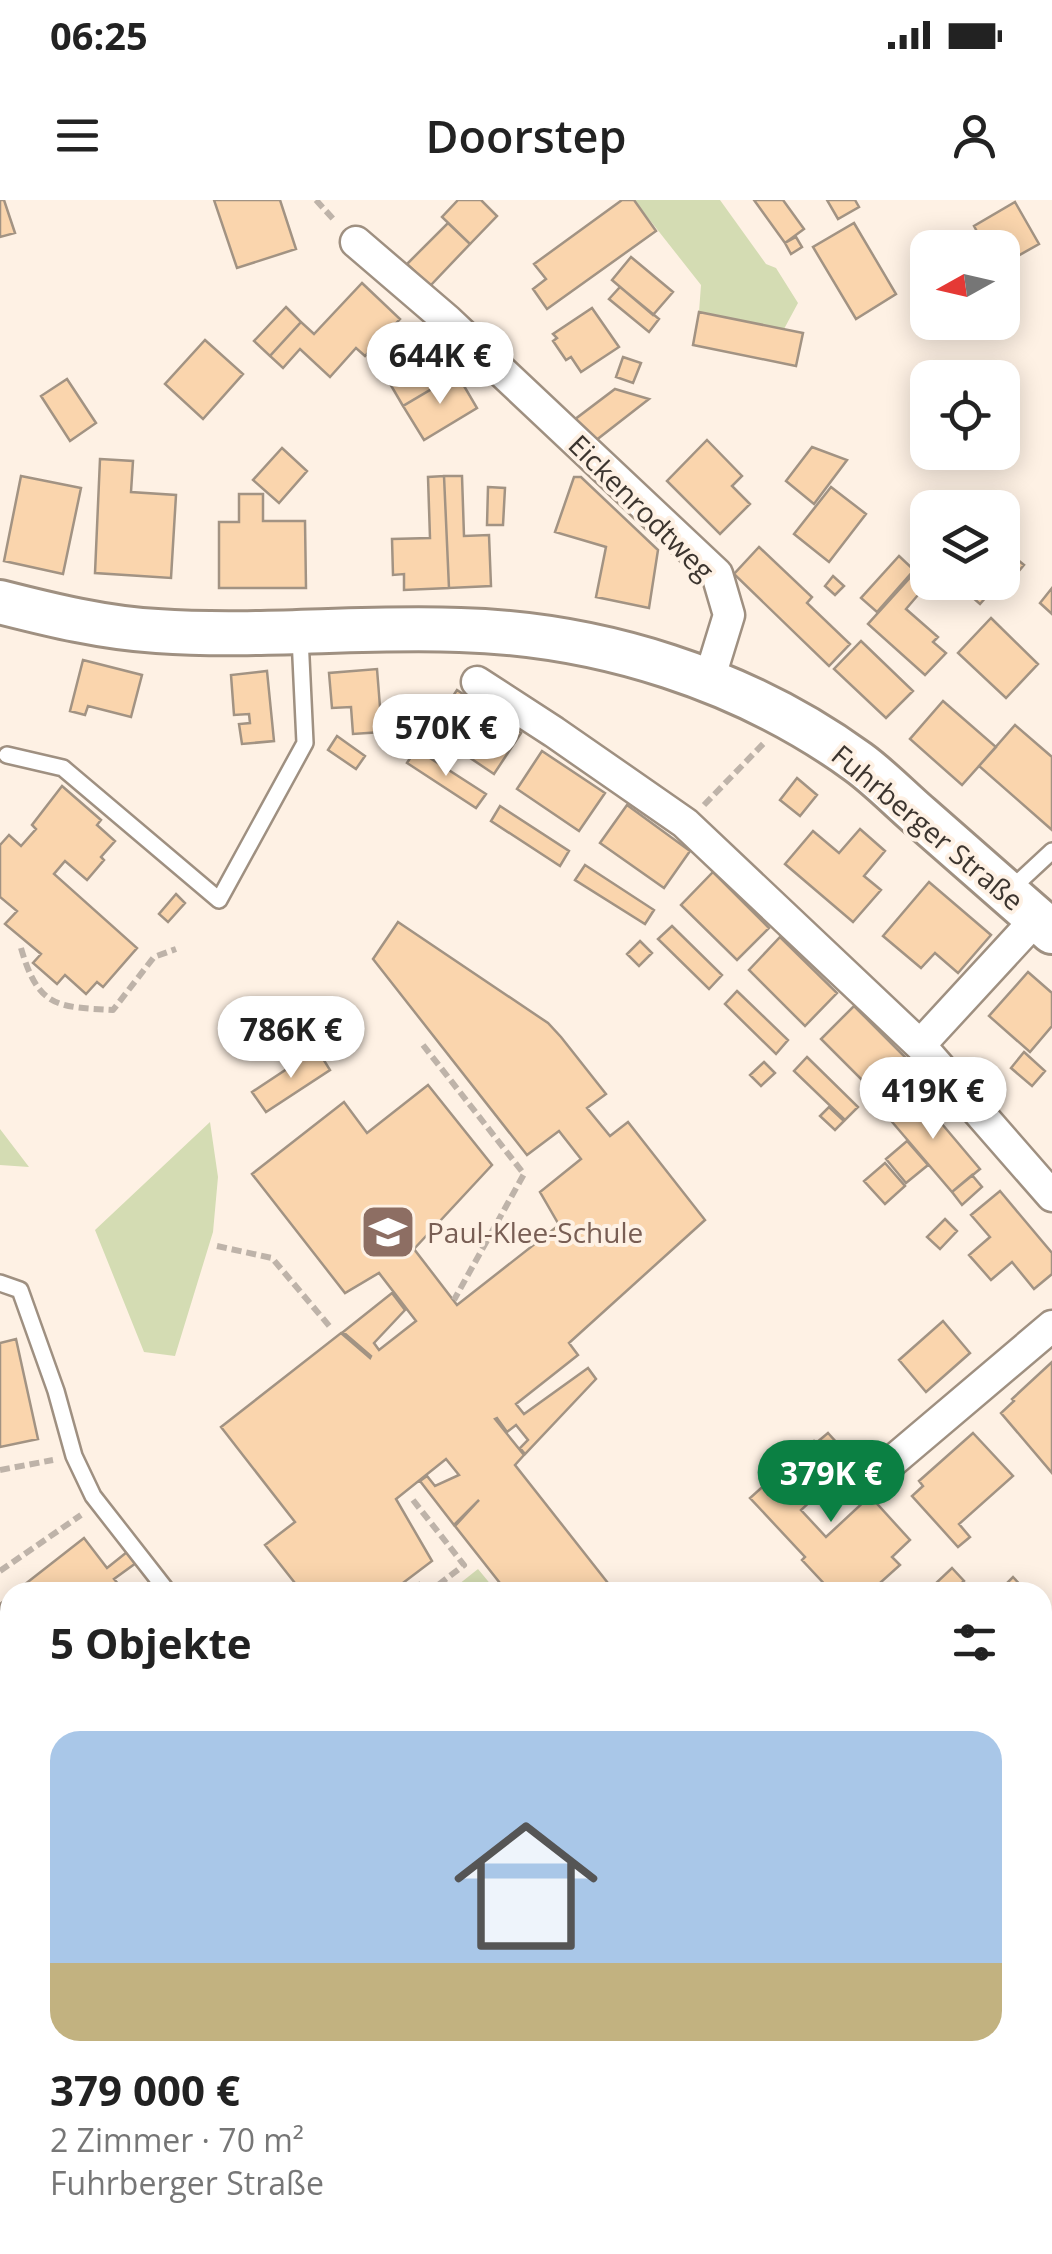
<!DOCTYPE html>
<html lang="de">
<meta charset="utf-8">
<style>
:root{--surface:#fff;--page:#f6f6f6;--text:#222;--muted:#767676;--accent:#0b8043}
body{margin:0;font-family:"Open Sans",sans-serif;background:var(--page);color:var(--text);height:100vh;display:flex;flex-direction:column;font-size:38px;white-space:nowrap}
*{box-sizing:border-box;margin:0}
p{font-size:32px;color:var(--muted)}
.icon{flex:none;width:55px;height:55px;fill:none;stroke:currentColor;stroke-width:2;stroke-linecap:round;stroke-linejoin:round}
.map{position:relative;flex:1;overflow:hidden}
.sheet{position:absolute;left:0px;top:1382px;width:1052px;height:672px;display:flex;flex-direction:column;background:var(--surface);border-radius:30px 30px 0 0;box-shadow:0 5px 25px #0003}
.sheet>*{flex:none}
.needle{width:65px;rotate:262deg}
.buttons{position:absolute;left:910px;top:30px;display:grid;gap:20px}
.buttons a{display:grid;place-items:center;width:110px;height:110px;border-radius:20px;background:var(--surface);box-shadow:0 5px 25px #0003;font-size:50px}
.price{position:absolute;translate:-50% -85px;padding:0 22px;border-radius:35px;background:#fff;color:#222;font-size:32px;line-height:65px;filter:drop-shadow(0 2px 5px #0008)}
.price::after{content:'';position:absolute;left:50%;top:60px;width:30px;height:22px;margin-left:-15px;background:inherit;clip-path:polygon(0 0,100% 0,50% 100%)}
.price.selected{background:var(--accent);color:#fff}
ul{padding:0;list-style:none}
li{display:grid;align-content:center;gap:20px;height:530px;padding:0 50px}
li span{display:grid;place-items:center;height:310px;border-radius:30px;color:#555}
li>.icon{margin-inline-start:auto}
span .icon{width:180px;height:180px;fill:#fffc;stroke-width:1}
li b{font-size:42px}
h2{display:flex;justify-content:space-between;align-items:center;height:120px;padding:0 50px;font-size:42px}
.status{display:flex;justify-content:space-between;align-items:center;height:70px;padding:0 50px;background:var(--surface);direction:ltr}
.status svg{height:28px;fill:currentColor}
header{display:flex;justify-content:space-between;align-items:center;height:130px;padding:0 50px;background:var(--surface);font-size:45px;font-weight:600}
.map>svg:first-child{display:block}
.green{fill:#d4dcb3}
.building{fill:#fad5ad;stroke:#a29383;stroke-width:2.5}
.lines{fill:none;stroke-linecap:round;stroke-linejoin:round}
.service-casing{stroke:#9f9081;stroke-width:20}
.minor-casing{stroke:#9f9081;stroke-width:35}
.secondary-casing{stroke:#9f9081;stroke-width:48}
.path{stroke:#beb3a9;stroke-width:6;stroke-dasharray:10 5;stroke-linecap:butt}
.service{stroke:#fff;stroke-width:15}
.minor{stroke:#fff;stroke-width:30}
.secondary{stroke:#fff;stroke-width:42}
.labels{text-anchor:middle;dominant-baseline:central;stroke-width:8;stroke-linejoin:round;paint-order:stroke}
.street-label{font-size:28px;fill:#3c352f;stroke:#fef1e4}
.education-label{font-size:28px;fill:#785e54;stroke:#fef1e4;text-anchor:start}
</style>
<div class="status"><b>06:25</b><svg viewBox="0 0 49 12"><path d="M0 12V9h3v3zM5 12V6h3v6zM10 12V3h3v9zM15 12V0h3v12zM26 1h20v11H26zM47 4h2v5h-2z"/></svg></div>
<header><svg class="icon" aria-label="menu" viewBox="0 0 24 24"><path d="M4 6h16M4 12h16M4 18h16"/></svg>Doorstep<svg class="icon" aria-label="person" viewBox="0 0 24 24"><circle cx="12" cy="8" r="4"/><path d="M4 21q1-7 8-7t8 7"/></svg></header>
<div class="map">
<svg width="1052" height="2054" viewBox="0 0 1052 2054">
<rect width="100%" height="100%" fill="#fef1e4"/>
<!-- green -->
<path class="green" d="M634,0H720L766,64L776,68L798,103L784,129L699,112L701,85Z
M210,922L218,977L213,1032L175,1156L144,1152L95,1030Z
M0,929L29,967L0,965Z
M478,1369L497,1392H449Z
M1052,1696V1833L1042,1821L1043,1704Z
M586,2045H719L707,2054H576Z"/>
<!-- building -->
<path class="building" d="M0,0H4L15,33L0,37Z
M214,0H280L296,49L237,68Z
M458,0H481L497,16L470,44L442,17Z
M622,0H634L656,31L547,109L533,89L546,79L534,64Z
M754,0H783L804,29L785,43Z
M827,0H855L859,7L838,19Z
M1015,2L1039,44L1002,65V48H986L974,26Z
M448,23L470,44L430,86L407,64Z
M854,23L896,94L856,119L813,47Z
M796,37L802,47L791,54L785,43Z
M631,57L673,92L653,115L612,80Z
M1002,76L1014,96L1002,103Z
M362,83L400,119L365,156L356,148L330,177L300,149L283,168L270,156L301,122L314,134Z
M620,87L659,119L649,132L609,99Z
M286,107L301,122L270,156L254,141Z
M592,108L619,147L581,172L571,157L566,160L553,141L557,138L553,134Z
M699,112L803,133L796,166L693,145Z
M432,133L457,174L403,206L379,165Z
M205,140L243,174L203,219L165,184Z
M623,157L641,163L633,183L616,177Z
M457,174L477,208L424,240L403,206Z
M67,179L96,223L70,241L41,196Z
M615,189L649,199L595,241L574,220Z
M707,240L742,276L732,286L750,304L720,334L667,281Z
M812,247L847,260L814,304L786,281Z
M282,248L307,271L279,303L253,280Z
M100,259L133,261L131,292L176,295L171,378L95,373Z
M21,276L81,288L63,374L4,361Z
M444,276H462L464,336L489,335L491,386L449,388Z
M444,276L449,388L404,390V374L393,375L392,339L430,338L428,277Z
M574,277H581L658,350L649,408L596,397L606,347L555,332Z
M488,287L505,288L503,325H487Z
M831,287L866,314L829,362L794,334Z
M239,294H263V321H305L306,388H219V322H239Z
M759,347L812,397L807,403L850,444L829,466L734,374Z
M1002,347L1024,365L1000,393L994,388L980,404L955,382H1002Z
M899,356L914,370L877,412L861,398Z
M917,370L928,378L929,382L906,409L938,437L933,442L946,453L925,475L868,424Z
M833,376L844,386L835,395L825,386Z
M1052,388V414L1040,403Z
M991,418L1038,464L1006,498L958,453Z
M861,441L913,491L886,518L834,469Z
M83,460L142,475L131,517L88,506L85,515L70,511Z
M377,469L382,532L353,534L351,507L332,508L329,473Z
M267,471L274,541L242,544L239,524L250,523L249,514L234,515L231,475Z
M457,490L521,533L494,574L430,531Z
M943,501L996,547L962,585L910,539Z
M1015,525L1052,557V630L979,566Z
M337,536L365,556L356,569L328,550Z
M416,549L486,594L476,608L407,563Z
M542,551L605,593L579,631L517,589Z
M797,578L817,595L800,616L780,600Z
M62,586L101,620L97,625L115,641L101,657L104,660L87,680L65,661L54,674L137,748L103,787L97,782L86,794L65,775L57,784L33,763L41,754L5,724L17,711L0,697V645L9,635L21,646L36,629L32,625Z
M627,605L690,651L664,688L600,643Z
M500,606L569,651L560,666L491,621Z
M860,629L885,651L864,676L881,690L853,722L785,664L813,631L839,653Z
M585,665L654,710L645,724L575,680Z
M713,672L769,728L737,760L681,705Z
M929,682L991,735L958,773L935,753L921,768L883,736Z
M176,694L185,703L168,722L159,714Z
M398,722L548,823L561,837L606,894L587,908L610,936L628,922L705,1020L569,1143L578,1155L516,1204L524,1214L588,1168L596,1179L525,1254L520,1248L528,1240L516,1225L507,1232L497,1218L495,1219L524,1255L515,1265L615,1392H507L455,1326L479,1300L454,1325L420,1281L427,1276L435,1286L459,1275L446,1259L396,1299L432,1361L391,1392H302L265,1345L295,1322L221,1227L341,1133L370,1158L371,1156L343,1132L392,1093L405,1110L374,1143L379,1150L416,1121L379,1073L345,1093L252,974L344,902L367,933L428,885L492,965L414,1049L457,1105L559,1025L540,992L581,959L559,931L527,955L373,759Z
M672,726L722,775L709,789L658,739Z
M780,737L837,793L805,826L749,770Z
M640,741L652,753L639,766L627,754Z
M1028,772L1052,793V826L1030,852L989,816Z
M737,791L788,840L776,854L725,804Z
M854,806L908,860L875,893L821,839Z
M317,849L330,870L266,912L252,892Z
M1024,852L1045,871L1032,886L1011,868Z
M807,857L858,907L845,920L794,871Z
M764,862L775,873L761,886L750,875Z
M915,892L980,969L952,992L887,916Z
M829,907L844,921L835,930L820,916Z
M907,941L928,965L906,983L886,959Z
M885,963L905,986L885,1004L864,981Z
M972,975L982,987L962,1005L952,992Z
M1000,991L1052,1053V1074L1034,1089L1012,1062L991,1080L969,1055L990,1037L971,1015Z
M945,1019L957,1031L940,1049L927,1037Z
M943,1121L970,1153L926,1192L899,1160Z
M16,1139L38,1239L0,1247V1143Z
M1052,1162V1273L1001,1213L1014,1201L1012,1199Z
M828,1233L837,1243L826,1253L843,1271L801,1310L826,1337L870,1296L910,1340L892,1357L900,1365L870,1392H832L802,1360L805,1357L750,1298L814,1241L816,1243Z
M973,1233L1013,1276L959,1324L970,1337L958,1347L912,1296L923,1286L919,1281Z
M84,1338L107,1368L127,1352L136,1363L114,1379L125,1392H15Z
M952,1368L964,1381L952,1392H941L934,1385Z
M1013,1377L1025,1390L1022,1392H1004L1001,1389Z
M10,1396V1488L0,1476V1404Z
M0,1476L10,1488V1543L0,1530Z
M1052,1499V1527L1042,1516V1508Z
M0,1530L10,1543V1571L5,1575L0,1568Z
M1042,1569L1052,1579V1619L1042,1627Z
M10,1619V1769L0,1756V1627Z
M194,2045H406L413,2054H183Z
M798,2045H871L872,2054H788Z"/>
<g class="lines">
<!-- service casing -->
<g class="service-casing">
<path id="service" d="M7,555L63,568L219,700L305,543L300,437
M1010,690L1052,651
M0,1083L20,1090L56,1191L74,1256L93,1296L168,1392
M460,2045L464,2054"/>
</g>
<!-- minor casing -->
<g class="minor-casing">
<path id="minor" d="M356,42L447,120L717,374L729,415L709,480
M477,482L554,532L685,623L920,845
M1037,718L920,845L1052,996
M888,1265L1052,1126
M1042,1677L1052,1669
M0,1971L10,1986
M51,2045L57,2054"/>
</g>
<!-- secondary casing -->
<g class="secondary-casing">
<path id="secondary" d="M0,402C51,415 104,428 157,431C258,438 359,426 460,430C600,434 744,479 858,562C880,578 900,599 921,617C964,655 1008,693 1052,732"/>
</g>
<!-- path -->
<path class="path" d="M316,0L335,21
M704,605L765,542
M21,748C38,807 56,807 113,810L154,757L176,749
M423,845L524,974L454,1100
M217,1046L272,1058L331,1128
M0,1270L53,1260
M413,1300L464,1365L429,1392
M0,1371L81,1315
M405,1392L417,1383L424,1392
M1043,1705L1052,1715
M964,2045L971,2054
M1022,2045L1030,2054
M687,2054L695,2045
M978,2054L988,2045"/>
<!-- service -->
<use href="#service" class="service"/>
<!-- minor -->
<use href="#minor" class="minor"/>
<!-- secondary -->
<use href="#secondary" class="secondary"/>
</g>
<!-- icons -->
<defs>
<g id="school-square" transform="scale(2.875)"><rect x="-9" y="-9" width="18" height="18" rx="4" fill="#8d6e63" stroke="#fef1e4"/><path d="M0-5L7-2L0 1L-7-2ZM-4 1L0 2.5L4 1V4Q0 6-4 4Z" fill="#fff"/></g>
</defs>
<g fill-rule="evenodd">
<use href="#school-square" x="388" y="1032"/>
</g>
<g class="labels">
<!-- street labels -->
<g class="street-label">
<text transform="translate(642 307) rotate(45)">Eickenrodtweg</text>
<text transform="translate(928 627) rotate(40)">Fuhrberger Straße</text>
</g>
<!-- education labels -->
<g class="education-label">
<text x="427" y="1032">Paul-Klee-Schule</text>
</g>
</g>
</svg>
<div class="buttons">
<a><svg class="needle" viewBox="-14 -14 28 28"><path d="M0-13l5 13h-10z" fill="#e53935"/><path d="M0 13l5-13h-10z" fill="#767676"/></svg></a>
<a><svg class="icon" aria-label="locate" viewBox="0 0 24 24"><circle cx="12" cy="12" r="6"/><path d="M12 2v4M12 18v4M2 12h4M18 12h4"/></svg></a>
<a><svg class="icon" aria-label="layers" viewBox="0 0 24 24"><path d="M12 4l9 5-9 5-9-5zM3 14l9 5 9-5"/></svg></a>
</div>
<b class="price" style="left:440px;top:207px">644K €</b>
<b class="price" style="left:446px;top:579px">570K €</b>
<b class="price" style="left:291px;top:881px">786K €</b>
<b class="price" style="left:933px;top:942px">419K €</b>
<b class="price selected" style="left:831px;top:1325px">379K €</b>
<section class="sheet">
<h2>5 Objekte<svg class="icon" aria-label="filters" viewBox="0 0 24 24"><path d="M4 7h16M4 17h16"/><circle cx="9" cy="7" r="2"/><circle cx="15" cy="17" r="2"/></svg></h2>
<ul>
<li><span style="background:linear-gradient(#a9c7e8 75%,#c2b280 0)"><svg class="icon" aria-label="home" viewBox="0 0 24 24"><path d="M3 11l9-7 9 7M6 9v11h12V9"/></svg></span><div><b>379 000 €</b><p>2 Zimmer · 70 m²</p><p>Fuhrberger Straße</p></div></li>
</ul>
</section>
</div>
